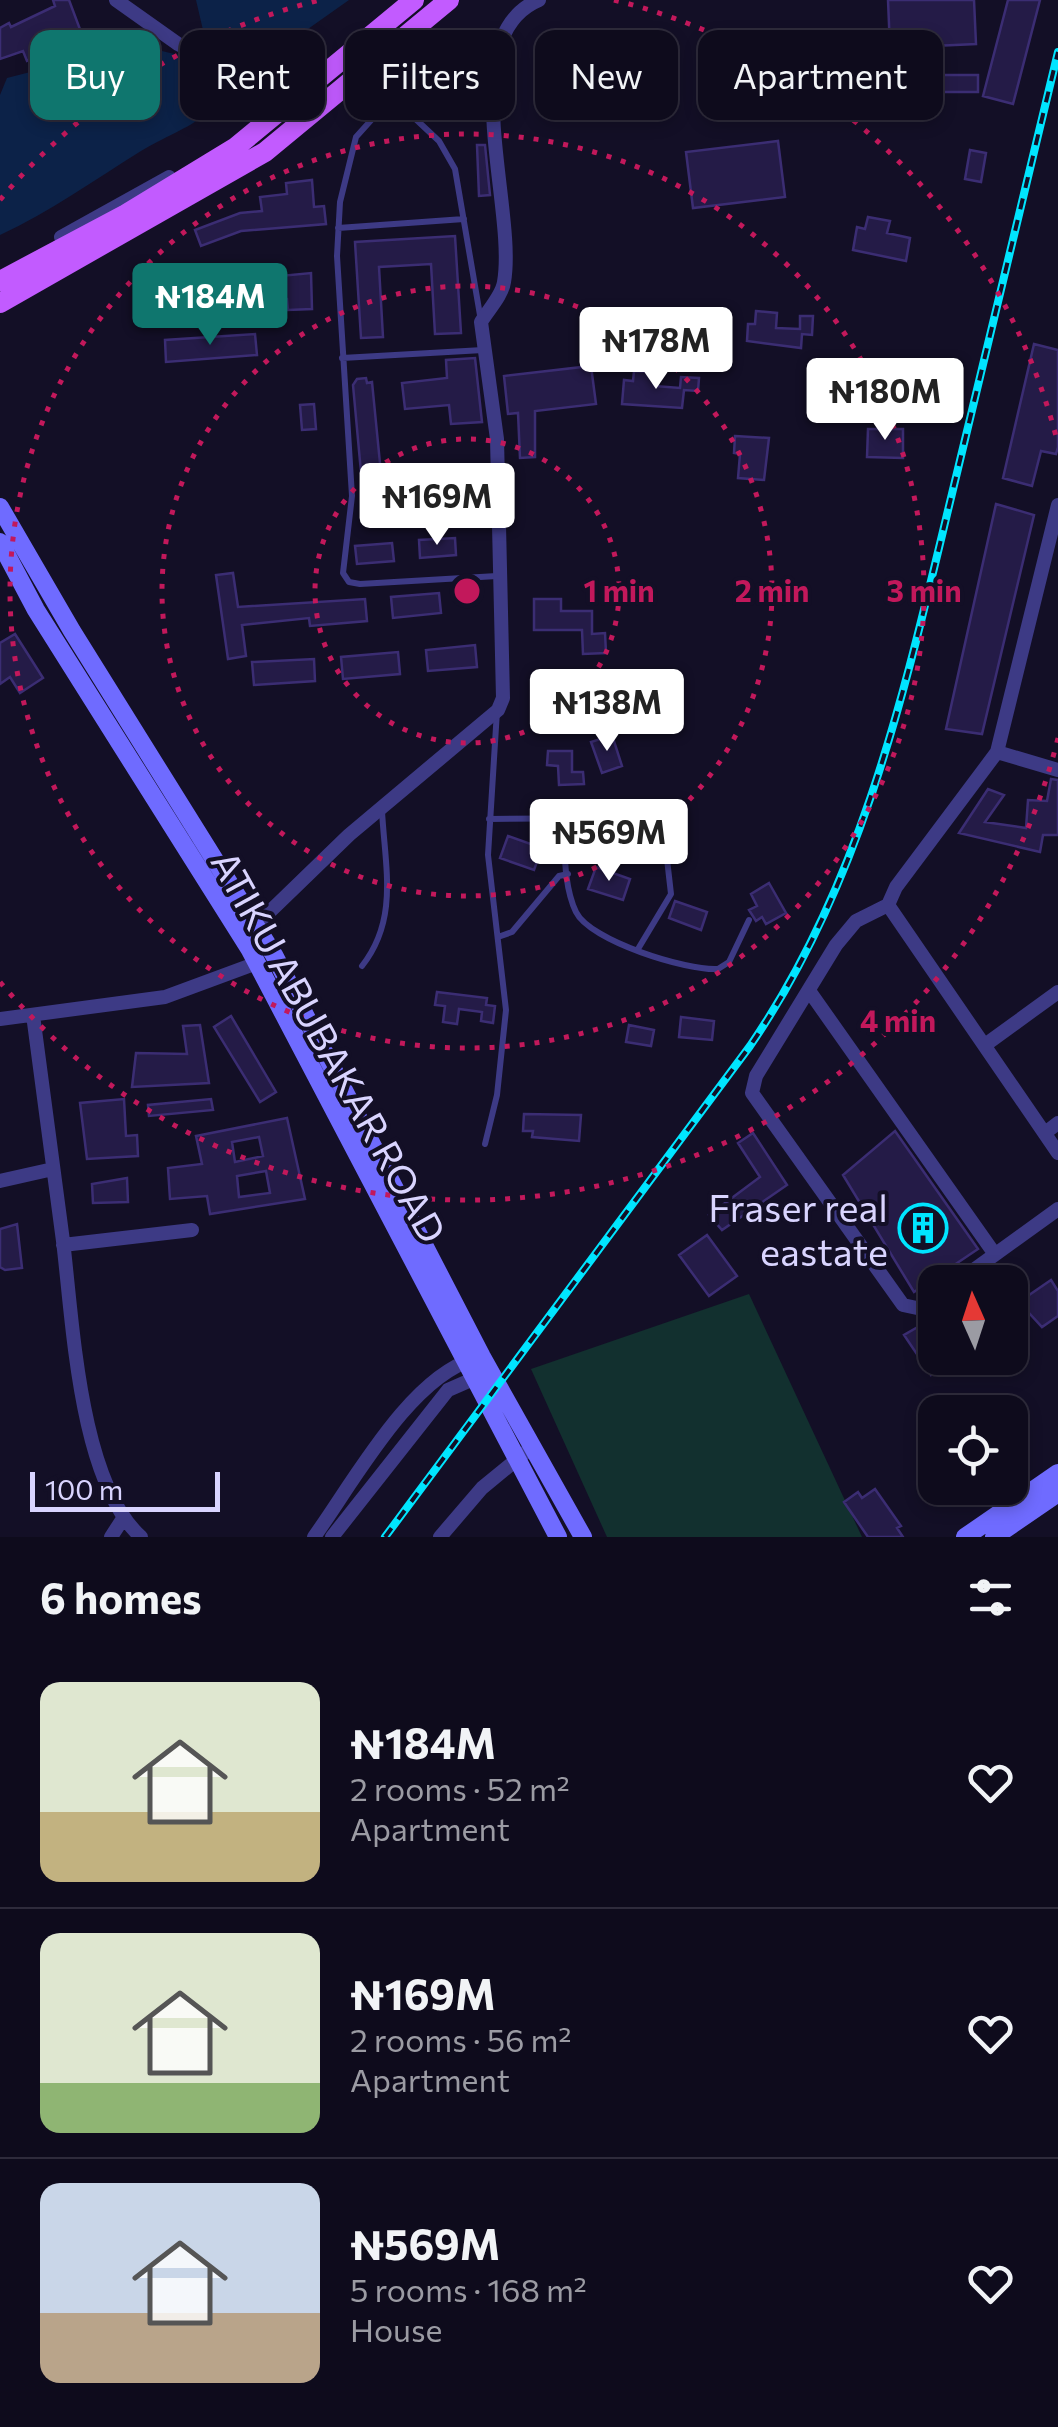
<!DOCTYPE html>
<meta charset="utf-8">
<style>
:root{--surface:#0e0b1c;--page:#1c1929;--text:#f1f3f6;--muted:#9b9ba3;--line:#2e2b3b;--accent:#0f766e}
body{margin:0;font-family:Commissioner,sans-serif;background:var(--page);color:var(--text);height:100vh;display:flex;flex-direction:column;font-size:38px;white-space:nowrap}
*{box-sizing:border-box;margin:0}
p{font-size:32px;color:var(--muted)}
.icon{flex:none;width:55px;height:55px;fill:none;stroke:currentColor;stroke-width:2;stroke-linecap:round;stroke-linejoin:round}
.map{position:relative;height:1537px;overflow:hidden}
.drawer{display:flex;flex-direction:column;background:var(--surface);flex:1}
.drawer>*{flex:none}
.hud{position:absolute;left:30px;top:30px;width:1000px;height:90px;display:flex;gap:20px}
.needle{width:65px;rotate:357deg}
.tools{position:absolute;left:918px;top:1265px;display:grid;gap:20px}
.tools a{display:grid;place-items:center;width:110px;height:110px;border-radius:20px;background:var(--surface);box-shadow:0 5px 15px #0003,0 0 0 2px var(--line);font-size:50px}
.scale{position:absolute;left:30px;bottom:25px;width:190px;box-sizing:border-box;padding-left:10px;border:5px solid #d9d4ff;border-top:0;font-size:28px;line-height:35px;white-space:nowrap;color:#d9d4ff;-webkit-text-stroke:8px #130f26;paint-order:stroke}
.price{position:absolute;translate:-50% -85px;padding:0 22px;border-radius:10px;background:#fff;color:#222;font-size:32px;line-height:65px;filter:drop-shadow(0 2px 5px #0008)}
.price::after{content:'';position:absolute;left:50%;top:60px;width:30px;height:22px;margin-left:-15px;background:inherit;clip-path:polygon(0 0,100% 0,50% 100%)}
.price.current{background:var(--accent);color:#fff}
ul{padding:0;list-style:none}
li{display:flex;align-items:center;gap:30px;height:250px;padding:0 40px}
li+li{border-top:2px solid var(--line)}
li span{display:grid;place-items:center;flex:none;width:280px;height:200px;border-radius:20px;color:#555}
li>.icon{margin-inline-start:auto}
span .icon{width:120px;height:120px;fill:#fffc;stroke-width:1}
li b{font-size:42px}
h2{display:flex;justify-content:space-between;align-items:center;height:120px;padding:0 40px;font-size:42px}
.pill{padding:0 35px;border-radius:20px;background:var(--surface);box-shadow:0 5px 15px #0003,0 0 0 2px var(--line);font-size:35px;line-height:90px}
.pill.current{background:var(--accent);color:#fff}
.map>svg:first-child{display:block}
.green{fill:#12302f}
.water{fill:#0c2248}
.building{fill:#241b47;stroke:#3b2d73;stroke-width:2.5;fill-rule:evenodd}
.lines{fill:none;stroke-linecap:round;stroke-linejoin:round}
.lane{stroke:#3d3a85;stroke-width:6}
.street{stroke:#3d3a85;stroke-width:14}
.secondary{stroke:#6f6bff;stroke-width:18}
.primary{stroke:#c25bff;stroke-width:20}
.rail-casing{stroke:#00e5ff;stroke-width:8}
.rail{stroke:#130f26;stroke-width:4;stroke-dasharray:11;stroke-linecap:butt}
.ring{fill:none;stroke:#c2185b;stroke-width:5;stroke-dasharray:5 10}
.labels{text-anchor:middle;dominant-baseline:central;stroke-width:8;stroke-linejoin:round;paint-order:stroke}
.street-label{font-size:38px;fill:#d9d4ff;stroke:#130f26}
.poi-label{font-size:38px;fill:#d9d4ff;stroke:#130f26;text-anchor:end}
.centre{fill:#c2185b;stroke:#130f26;stroke-width:5}
.ring-label{font-size:30px;text-anchor:middle;font-weight:bold;fill:#c2185b;stroke:#130f26;stroke-width:8;stroke-linejoin:round;paint-order:stroke}
</style>
<div class="map">
<svg width="1058" height="1537" viewBox="0 0 1058 1537">
<rect width="100%" height="100%" fill="#130f26"/>
<!-- green -->
<path class="green" d="M749,1294L862,1537H607L531,1369Z"/>
<!-- water -->
<path class="water" d="M196,0H349L298,36L265,67L227,63L206,43Z
M124,42L187,57L232,81C202,128 185,125 141,151C94,180 50,212 0,235V95L7,78L42,69L109,113C114,85 98,64 124,42Z"/>
<!-- building -->
<path class="building" d="M53,0H69L87,48L76,55L69,45L27,61L23,51L0,59V28L9,23L11,27L55,6Z
M888,0H974L976,44L890,48Z
M1008,0H1040L1013,104L983,96Z
M892,75H978V92H892Z
M778,141L785,197L693,208L686,152Z
M477,145H485L490,195L479,196Z
M970,150L986,153L981,182L965,179Z
M312,180L314,207L324,206L326,224L241,231L201,246L195,230L240,213L262,211L260,197L287,194L286,183Z
M868,217L890,221L887,233L910,238L906,261L853,250L857,227L865,229Z
M455,236L461,333L435,334L431,264L379,267L383,337L361,338L355,242Z
M311,273L312,309L288,310L287,299L203,305V311L186,312L184,285Z
M756,311L777,313L776,328L800,329V316H813L812,335L802,334L801,348L747,341L748,324H755Z
M255,334L257,355L166,362L165,340Z
M1034,344L1058,350V447L1056,454L1041,451L1032,486L1003,478Z
M475,358L482,422L451,424L449,405L405,409L402,383L447,378L446,360Z
M591,366L596,404L535,411V457L520,458L518,413L508,414L504,376Z
M634,371L649,372L655,386L680,388L681,377L699,378L698,391L684,390L682,408L622,404L624,380L633,381Z
M366,378L367,383L372,382L385,514L365,516L353,385L357,379Z
M314,404L316,429L302,430L300,405Z
M868,429H903V458L867,457Z
M735,436L769,438L764,480L738,478L740,454L734,453Z
M478,476L480,501L460,502L454,478Z
M433,480L435,504L415,506L413,481Z
M996,504L1034,515L982,734L946,729Z
M455,538L456,555L420,558L419,540Z
M392,543L394,561L357,564L355,546Z
M233,573L238,607L365,599L367,621L310,626L309,618L242,625L246,656L228,659L216,575Z
M439,593L441,613L393,618L391,597Z
M534,599H561V611H592V634L605,633L606,653L583,654L582,630H534Z
M15,634L43,678L20,693L10,677L0,684V643Z
M475,645L477,667L428,671L426,650Z
M398,652L400,674L343,679L341,657Z
M314,659L315,681L254,685L252,662Z
M612,735L622,766L602,773L591,742Z
M548,751H572V772H583L584,784L559,785L558,766L547,765Z
M1051,779L1058,780V835H1043L1040,852L959,833L988,789L1004,795L985,822L1026,828L1028,800L1047,801Z
M508,836L542,848L534,870L500,858Z
M596,867L630,879L623,900L588,889Z
M769,883L786,913L766,924L762,917L756,921L749,910L757,906L751,894Z
M675,901L707,912L701,930L669,918Z
M437,992L487,998L486,1005L495,1006L493,1023L481,1021L482,1012L459,1009L457,1024L443,1022L445,1006L435,1005Z
M231,1016L276,1092L260,1102L214,1027Z
M681,1017L714,1021L712,1040L679,1037Z
M200,1025L209,1083L132,1087L136,1053L187,1054L183,1026Z
M629,1025L654,1030L651,1046L626,1042Z
M124,1099L126,1136L137,1135L138,1156L87,1159L80,1103Z
M211,1099L213,1110L149,1116L148,1105Z
M524,1114L581,1115L579,1141L532,1137L533,1131H523Z
M287,1118L305,1199L210,1214L207,1196L170,1199L168,1168L202,1164L196,1136ZM259,1137L263,1156L235,1162L232,1142ZM266,1171L270,1193L239,1197L237,1176Z
M895,1131L978,1249L914,1292L843,1175Z
M753,1133L787,1185L722,1230L709,1215L760,1177L738,1143Z
M127,1178L128,1202L93,1203L92,1184Z
M17,1224L22,1268L5,1270L0,1267V1229Z
M707,1235L737,1276L709,1296L679,1255Z
M1051,1280L1058,1291V1316L1042,1327L1019,1302Z
M923,1324L935,1358H954L931,1375L904,1335Z
M875,1489L901,1526L897,1528L903,1537H868L844,1502L858,1492L862,1498Z"/>
<g class="lines">
<!-- lane -->
<path class="lane" d="M384,57L392,97L439,141L455,169L481,321
M392,97L356,137L340,202L337,256L352,496L343,573L349,582L360,584L497,576
M338,228L464,219
M342,358L483,350
M563,818C565,847 563,885 576,912C590,941 687,971 718,969L729,962L749,920
M489,819L621,818L652,837L667,859L671,894L638,949
M498,937L512,932L559,876L568,874
M362,966C399,919 385,867 382,811
M485,1144L497,1095L506,1010L488,855L497,711"/>
<!-- street -->
<path class="street" d="M116,0L178,44L292,103
M61,237L169,177
M1058,505L997,752L896,887L888,905L1058,1153
M997,752L1058,770
M888,905L856,921L836,945L756,1076L752,1093L903,1305L917,1308L935,1300
M256,925L349,835L498,710L503,698L497,439L481,322C488,310 502,296 504,282C517,208 452,36 539,0
M810,992L994,1253
M33,1015C43,1090 53,1166 63,1241C73,1322 79,1481 141,1537
M0,1019L165,997L257,963
M985,1045L1058,992
M1045,1133L1058,1123
M0,1181L53,1169
M63,1245L192,1230
M957,1282L1058,1209
M111,1537L122,1520
M314,1537C353,1483 410,1377 474,1359
M332,1537L448,1390L480,1376
M440,1537L482,1488L532,1447"/>
<!-- secondary -->
<path class="secondary" d="M0,507L72,631L274,955L482,1357L583,1537
M0,542L36,610L250,950L558,1537
M965,1537L1058,1473
M994,1537L1058,1493"/>
<!-- primary -->
<path class="primary" d="M0,281L126,214L236,147L414,0
M0,303L265,152L449,0"/>
<!-- rail casing -->
<g class="rail-casing">
<path id="rail" d="M385,1537L750,1046C863,881 904,693 950,502C986,352 1022,202 1058,52"/>
</g>
<!-- rail -->
<use href="#rail" class="rail"/>
</g>
<!-- distance rings -->
<g class="ring">
<circle cx="467" cy="591" r="152"/>
<circle cx="467" cy="591" r="305"/>
<circle cx="467" cy="591" r="457"/>
<path d="M1058 738A609 609 0 0 1 0 982M0 200A609 609 0 0 1 320 0M614 0A609 609 0 0 1 1058 444"/>
</g>
<!-- icons -->
<defs>
<g id="building-ring" transform="scale(2.5)"><circle r="9.5" fill="#130f26" stroke="#00e5ff" stroke-width="1.5"/><path d="M-4-6H4V6H1V3H-1V6H-4ZM-2.5-4.3h1.7v1.8h-1.7ZM.8-4.3h1.7v1.8H.8ZM-2.5-1h1.7V.8h-1.7ZM.8-1h1.7V.8H.8Z" fill="#00e5ff"/></g>
</defs>
<g fill-rule="evenodd">
<use href="#building-ring" x="923" y="1228"/>
</g>
<g class="labels">
<!-- street labels -->
<g class="street-label">
<text transform="translate(330 1046) rotate(61)">ATIKU ABUBAKAR ROAD</text>
</g>
<!-- poi labels -->
<g class="poi-label">
<text x="888" y="1206">Fraser real<tspan x="888" dy="44">eastate</tspan></text>
</g>
</g>
<circle cx="467" cy="591" r="15" class="centre"/>
<g class="ring-label">
<text x="619" y="602">1 min</text>
<text x="772" y="602">2 min</text>
<text x="924" y="602">3 min</text>
<text x="898" y="1032">4 min</text>
</g>
</svg>
<div class="tools">
<a><svg class="needle" viewBox="-14 -14 28 28"><path d="M0-13l5 13h-10z" fill="#e53935"/><path d="M0 13l5-13h-10z" fill="#9b9ba3"/></svg></a>
<a><svg class="icon" aria-label="locate" viewBox="0 0 24 24"><circle cx="12" cy="12" r="6"/><path d="M12 2v4M12 18v4M2 12h4M18 12h4"/></svg></a>
</div>
<div class="scale">100 m</div>
<b class="price current" style="left:210px;top:348px">₦184M</b>
<b class="price" style="left:656px;top:392px">₦178M</b>
<b class="price" style="left:885px;top:443px">₦180M</b>
<b class="price" style="left:437px;top:548px">₦169M</b>
<b class="price" style="left:607px;top:754px">₦138M</b>
<b class="price" style="left:609px;top:884px">₦569M</b>
<div class="hud">
<a class="pill current">Buy</a>
<a class="pill">Rent</a>
<a class="pill">Filters</a>
<a class="pill">New</a>
<a class="pill">Apartment</a>
</div>
</div>
<section class="drawer">
<h2>6 homes<svg class="icon" aria-label="filters" viewBox="0 0 24 24"><path d="M4 7h16M4 17h16"/><circle cx="9" cy="7" r="2"/><circle cx="15" cy="17" r="2"/></svg></h2>
<ul>
<li><span style="background:linear-gradient(#dfe7d0 65%,#c2b280 0)"><svg class="icon" aria-label="home" viewBox="0 0 24 24"><path d="M3 11l9-7 9 7M6 9v11h12V9"/></svg></span><div><b>₦184M</b><p>2 rooms · 52 m²</p><p>Apartment</p></div><svg class="icon" aria-label="heart" viewBox="0 0 24 24"><path d="M12 20l-8-8c-3-5 5-10 8-4 3-6 11-1 8 4z"/></svg></li>
<li><span style="background:linear-gradient(#dfe7d0 75%,#8fb573 0)"><svg class="icon" aria-label="home" viewBox="0 0 24 24"><path d="M3 11l9-7 9 7M6 9v11h12V9"/></svg></span><div><b>₦169M</b><p>2 rooms · 56 m²</p><p>Apartment</p></div><svg class="icon" aria-label="heart" viewBox="0 0 24 24"><path d="M12 20l-8-8c-3-5 5-10 8-4 3-6 11-1 8 4z"/></svg></li>
<li><span style="background:linear-gradient(#c9d6e8 65%,#b9a48a 0)"><svg class="icon" aria-label="home" viewBox="0 0 24 24"><path d="M3 11l9-7 9 7M6 9v11h12V9"/></svg></span><div><b>₦569M</b><p>5 rooms · 168 m²</p><p>House</p></div><svg class="icon" aria-label="heart" viewBox="0 0 24 24"><path d="M12 20l-8-8c-3-5 5-10 8-4 3-6 11-1 8 4z"/></svg></li>
</ul>
</section>
